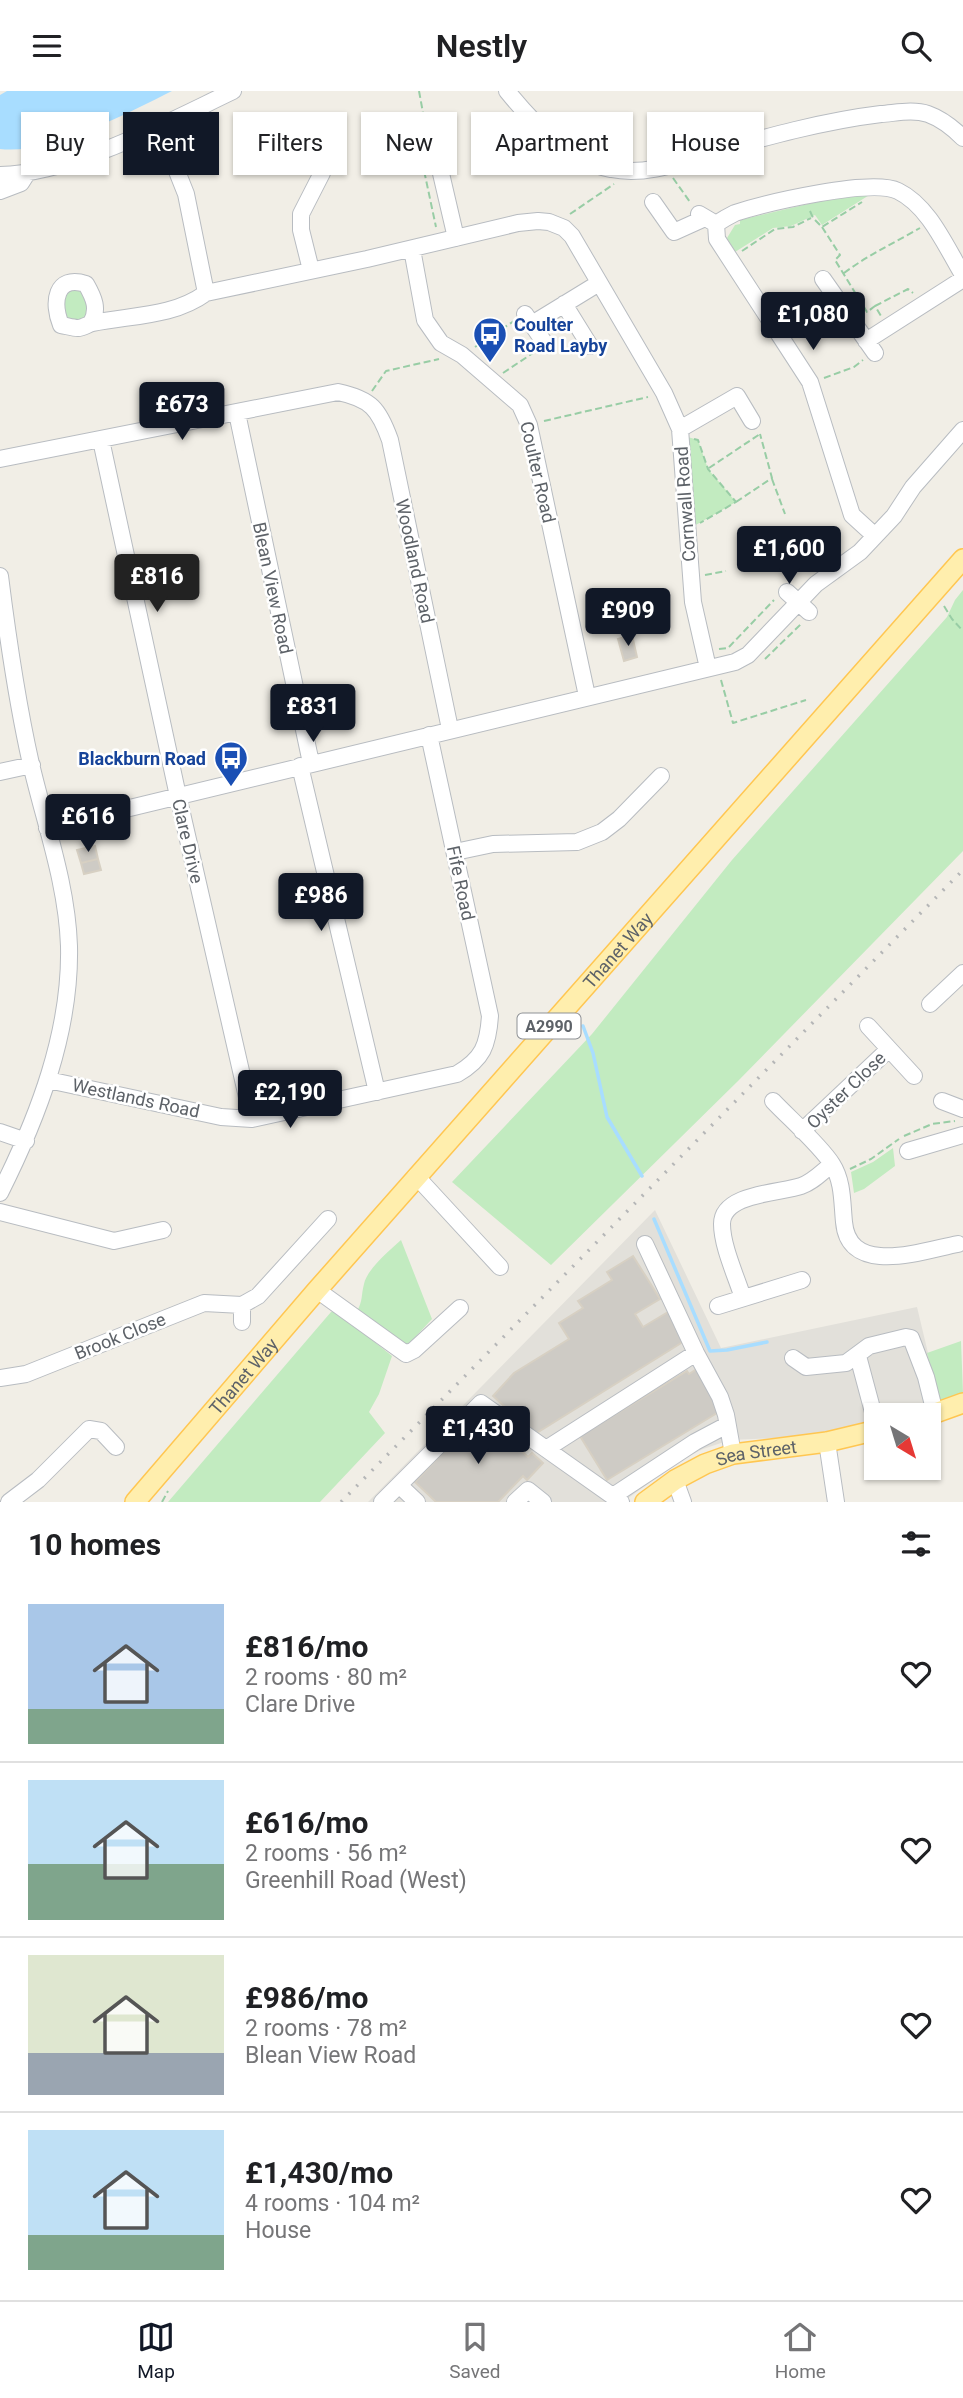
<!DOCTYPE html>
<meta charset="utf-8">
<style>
:root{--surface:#fff;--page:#f2f2f2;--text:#202124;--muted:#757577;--line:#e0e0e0;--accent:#111827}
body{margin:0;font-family:Roboto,sans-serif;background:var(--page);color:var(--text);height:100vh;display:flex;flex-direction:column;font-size:26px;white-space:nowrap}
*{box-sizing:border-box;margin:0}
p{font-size:23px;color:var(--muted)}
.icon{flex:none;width:38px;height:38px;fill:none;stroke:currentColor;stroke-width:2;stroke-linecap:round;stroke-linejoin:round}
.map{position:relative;height:1411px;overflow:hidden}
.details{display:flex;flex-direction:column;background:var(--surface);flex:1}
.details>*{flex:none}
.guide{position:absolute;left:21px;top:21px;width:922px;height:63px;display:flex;gap:14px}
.needle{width:46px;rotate:142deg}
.controls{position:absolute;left:864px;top:1312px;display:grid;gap:14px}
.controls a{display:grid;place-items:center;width:77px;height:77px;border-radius:0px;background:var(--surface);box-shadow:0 2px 5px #0004;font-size:35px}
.price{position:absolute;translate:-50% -60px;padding:0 16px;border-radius:7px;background:var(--accent);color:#fff;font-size:23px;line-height:46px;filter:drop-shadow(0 2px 4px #0008)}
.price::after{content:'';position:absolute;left:50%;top:42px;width:21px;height:16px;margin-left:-10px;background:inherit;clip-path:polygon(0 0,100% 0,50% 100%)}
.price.on{background:#222;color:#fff}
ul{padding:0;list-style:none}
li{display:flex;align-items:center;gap:21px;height:175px;padding:0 28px}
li+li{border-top:2px solid var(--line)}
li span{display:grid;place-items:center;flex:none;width:196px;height:140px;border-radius:0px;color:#555}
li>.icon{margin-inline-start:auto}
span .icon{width:84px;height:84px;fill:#fffc;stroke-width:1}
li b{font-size:30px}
h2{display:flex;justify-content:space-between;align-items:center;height:84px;padding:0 28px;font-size:30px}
.pill{padding:0 24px;border-radius:0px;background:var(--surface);box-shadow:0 2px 5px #0004;font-size:24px;line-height:63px}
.pill.on{background:var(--accent);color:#fff}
header{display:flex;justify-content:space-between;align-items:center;height:91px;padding:0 28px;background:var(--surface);font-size:32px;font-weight:600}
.menu{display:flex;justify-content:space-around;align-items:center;height:98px;border-top:2px solid var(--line);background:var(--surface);font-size:19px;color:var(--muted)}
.menu a{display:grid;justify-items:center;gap:4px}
.menu .on{color:var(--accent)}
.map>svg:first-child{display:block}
.industrial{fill:#e2e0da}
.green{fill:#c2ebc0}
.water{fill:#a8ddff}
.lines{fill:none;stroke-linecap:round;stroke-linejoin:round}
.stream{stroke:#a8ddff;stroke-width:3.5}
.building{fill:#cecbc5;stroke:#d7d0c3;stroke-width:2}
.minor-casing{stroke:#b8bcc1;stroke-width:18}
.major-casing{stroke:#ffc651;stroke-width:22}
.path{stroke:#98cda5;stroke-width:2;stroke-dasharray:7 3.5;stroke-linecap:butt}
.minor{stroke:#fff;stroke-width:16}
.major{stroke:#ffeead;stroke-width:19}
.rail{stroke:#b5b6b7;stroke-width:3.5;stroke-dasharray:2 9;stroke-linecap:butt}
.labels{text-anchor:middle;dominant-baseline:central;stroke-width:5;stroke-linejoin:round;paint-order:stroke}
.shield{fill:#fff;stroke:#8e9195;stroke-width:2}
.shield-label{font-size:16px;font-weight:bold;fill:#5d6268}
.transit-label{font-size:18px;font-weight:bold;fill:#164399;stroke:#fff;text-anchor:start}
.street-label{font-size:18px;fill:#5d6268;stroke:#fff}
</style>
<header><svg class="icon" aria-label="menu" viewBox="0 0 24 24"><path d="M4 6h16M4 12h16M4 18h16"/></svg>Nestly<svg class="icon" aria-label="search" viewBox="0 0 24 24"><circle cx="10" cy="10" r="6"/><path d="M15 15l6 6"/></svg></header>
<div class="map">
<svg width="963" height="1411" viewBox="0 0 963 1411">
<rect width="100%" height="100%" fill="#f1eee6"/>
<!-- industrial -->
<path class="industrial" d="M655,1119L721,1257L917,1216L940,1312L893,1325H877V1329L850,1337L800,1346L730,1349L703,1358L679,1370L623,1411H368Z"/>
<!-- green -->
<path class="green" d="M863,100L874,101L822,134L815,124L791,135L773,137L735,161L727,147L735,134L740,133V129Z
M86,193L91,232L61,234L56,203Z
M681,344L698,349L708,378L736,411L687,439Z
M963,499V760L738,990L551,1174L452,1091L592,943L732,769L947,526L955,509Z
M893,1057L895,1075L864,1098L854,1102L851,1081L873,1071Z
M401,1149L432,1228L408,1254L398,1251L357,1220C363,1210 361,1204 364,1193C367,1178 390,1159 401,1149Z
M336,1220L392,1265L379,1303L369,1321L385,1342L320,1411H168L331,1221Z
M961,1250L963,1303L940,1312L927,1262Z"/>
<!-- water -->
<path class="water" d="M7,0H172C128,22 49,64 0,58V4Z"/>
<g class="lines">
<!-- stream -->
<path class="stream" d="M583,935L593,962L607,1026L642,1085
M654,1128L710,1260L727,1259L767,1251"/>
</g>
<!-- building -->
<path class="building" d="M632,544L637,566L624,570L618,548Z
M95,755L98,768L81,772L77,759Z
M98,768L101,779L84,783L81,772Z
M633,1165L660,1208L635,1223L643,1236L668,1221L686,1249L535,1343L493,1305L514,1282L569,1248L559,1232L583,1217L578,1210L612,1189L607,1181Z
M697,1278L722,1319L607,1389L580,1345L687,1280L689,1283Z
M481,1321L528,1366L532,1362L543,1372L527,1389L523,1385L498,1411H436L415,1391Z"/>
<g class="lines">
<!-- minor casing -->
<g class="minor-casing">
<path id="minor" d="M507,0C533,32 569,71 611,78C645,85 678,72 710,62C766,46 823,30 881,23C896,22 913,18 928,23C942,28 953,37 963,47
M159,35L186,103L206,202
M402,58L428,53L436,61L456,147
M0,84C72,83 168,31 233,0
M0,100L21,92L28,81
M653,111L674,141L705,127
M699,123L716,133L717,148L810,291L852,424L875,445
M716,133C722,129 729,125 735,122C766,112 871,87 898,100C929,115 946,156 963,184
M412,158L425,229L441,252L462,264L520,314L529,334L587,605
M311,179L301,139V123L322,82
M823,188L875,262
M564,213L590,255
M525,223L546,254
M91,232C99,218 94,207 86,193C55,183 52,212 61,234C67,235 73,237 78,237C83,237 88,233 93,232C132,224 173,226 206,202L367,168L518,132L538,130L549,131L564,137L572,145L664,302L680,338L693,511L708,577
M532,233L599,192
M866,250L963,188
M237,322L311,672
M680,338L737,305L752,330
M101,349L178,705L252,1028
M0,368L338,301C371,308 379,318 390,349L450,638
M0,485C8,549 17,611 31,673C45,733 67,793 69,855C71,941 38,1026 0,1102
M787,501L809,521
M300,675L377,1001
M0,681L32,674
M47,737L735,571L748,564L816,493L860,461L894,425L913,396L963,339
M455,761L493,753L577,751L602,741L619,728L661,685
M930,913L963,882
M868,935L914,985
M48,989L221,1026L252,1028L457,983C483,968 488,954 490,925L429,644
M773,1010C789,1027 820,1054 832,1073C843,1090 842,1111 844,1131C849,1187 925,1159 958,1153
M942,1010L963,1018
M802,1040L889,958
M0,1041L26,1050
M908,1060L963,1044
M416,1085L500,1176
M0,1121L114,1150L163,1139
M645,1153L696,1262L720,1306L726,1324L733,1363
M317,1199L406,1263L414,1259L460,1217
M743,1207C736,1185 722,1155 722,1133C722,1102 781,1102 801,1095C813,1091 822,1081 832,1073
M242,1214V1231
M718,1215L802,1189
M858,1265L877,1336
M793,1267L806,1276L846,1272L869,1255L906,1246L911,1247L926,1286L935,1322
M0,1287L26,1283L204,1212L242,1214L258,1205L328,1128
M827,1351L836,1411
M546,1358L696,1262
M675,1389L683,1411
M399,1394L417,1411
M613,1405L695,1351L727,1334
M9,1411L38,1389L89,1338L101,1340L116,1356
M382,1411L481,1312L621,1411
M515,1411L528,1399L543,1411"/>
</g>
<!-- major casing -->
<g class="major-casing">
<g id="major">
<path d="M927,1325L963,1312"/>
<path id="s1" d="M135,1411L317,1199L963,468"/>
<path id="s2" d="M645,1411L675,1389L705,1373L733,1363L827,1351L877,1339"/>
</g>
</g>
<!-- path -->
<path class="path" d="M419,0L426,38
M422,70L436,136
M673,87L690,111
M810,120L813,127L822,136L862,111
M570,123L614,93
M822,136L840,164L835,169L867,221L875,215L881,225
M742,160L775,138L793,136L811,127
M844,182C868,164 894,152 920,137
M875,215L908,198L913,202
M475,256L514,230
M503,282L533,262
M824,287L854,276L863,269
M372,300L386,280L439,268
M544,330L648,306
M694,348L698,349L708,378L736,411L700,432
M709,377L760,343
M772,388L785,423
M736,411L772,387L760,343
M705,484L726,480
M944,515L952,528L963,540
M719,558L728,557L774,509
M765,568L801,533
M721,589L733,632L806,609
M904,1045L932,1033L955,1030
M850,1078L871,1068L899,1048
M162,1411L168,1400"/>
<!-- minor -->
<use href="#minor" class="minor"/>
<!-- major -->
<use href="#major" class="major"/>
<!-- rail -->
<path class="rail" d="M341,1411L963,779"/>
</g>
<!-- icons -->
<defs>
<g id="bus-pin" transform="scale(1.75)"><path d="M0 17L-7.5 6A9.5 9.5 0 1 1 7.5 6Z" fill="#1a4fb4" stroke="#fff"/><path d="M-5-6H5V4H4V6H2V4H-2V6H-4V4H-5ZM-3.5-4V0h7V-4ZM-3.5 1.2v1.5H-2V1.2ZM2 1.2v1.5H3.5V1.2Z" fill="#fff"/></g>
</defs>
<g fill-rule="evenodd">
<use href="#bus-pin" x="490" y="243"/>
<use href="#bus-pin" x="231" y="667"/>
</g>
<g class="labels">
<!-- shield labels -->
<rect class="shield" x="517.5" y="922.5" width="63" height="25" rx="5"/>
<g class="shield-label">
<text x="549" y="935">A2990</text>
</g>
<!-- transit labels -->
<g class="transit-label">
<text x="514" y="233">Coulter<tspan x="514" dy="21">Road Layby</tspan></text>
<text x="206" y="667" text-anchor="end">Blackburn Road</text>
</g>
<!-- street labels -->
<g class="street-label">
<text transform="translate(538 381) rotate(77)">Coulter Road</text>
<text transform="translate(685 413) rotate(-94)">Cornwall Road</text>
<text transform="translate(415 470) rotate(78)">Woodland Road</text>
<text transform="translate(273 497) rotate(78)">Blean View Road</text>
<text transform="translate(188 750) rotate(77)">Clare Drive</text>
<text transform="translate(461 792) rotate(78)">Fife Road</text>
<text stroke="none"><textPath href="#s1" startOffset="733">Thanet Way</textPath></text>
<text transform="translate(846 999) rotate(-44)">Oyster Close</text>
<text transform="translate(136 1007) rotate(12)">Westlands Road</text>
<text transform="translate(120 1245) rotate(-22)">Brook Close</text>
<text stroke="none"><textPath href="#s1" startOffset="166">Thanet Way</textPath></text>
<text stroke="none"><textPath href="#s2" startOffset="124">Sea Street</textPath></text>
</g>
</g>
</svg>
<div class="controls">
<a><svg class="needle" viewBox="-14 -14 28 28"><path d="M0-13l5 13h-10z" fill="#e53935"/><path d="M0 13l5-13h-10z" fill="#757577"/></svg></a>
</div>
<b class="price" style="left:813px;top:261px">£1,080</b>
<b class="price" style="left:182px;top:351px">£673</b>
<b class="price" style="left:789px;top:495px">£1,600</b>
<b class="price on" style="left:157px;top:523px">£816</b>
<b class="price" style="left:628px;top:557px">£909</b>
<b class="price" style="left:313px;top:653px">£831</b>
<b class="price" style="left:88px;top:763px">£616</b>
<b class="price" style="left:321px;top:842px">£986</b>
<b class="price" style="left:290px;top:1039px">£2,190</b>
<b class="price" style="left:478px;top:1375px">£1,430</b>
<div class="guide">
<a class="pill">Buy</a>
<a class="pill on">Rent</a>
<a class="pill">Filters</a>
<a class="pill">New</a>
<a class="pill">Apartment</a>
<a class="pill">House</a>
</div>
</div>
<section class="details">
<h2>10 homes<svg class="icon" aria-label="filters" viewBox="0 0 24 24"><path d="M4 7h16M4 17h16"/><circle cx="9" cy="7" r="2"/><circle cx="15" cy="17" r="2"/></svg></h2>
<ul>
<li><span style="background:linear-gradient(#a9c7e8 75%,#7fa58c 0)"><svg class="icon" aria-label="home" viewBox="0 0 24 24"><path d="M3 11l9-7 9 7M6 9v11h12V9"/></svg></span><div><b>£816/mo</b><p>2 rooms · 80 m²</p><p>Clare Drive</p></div><svg class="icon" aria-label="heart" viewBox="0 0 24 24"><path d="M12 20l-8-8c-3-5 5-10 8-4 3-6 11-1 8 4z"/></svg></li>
<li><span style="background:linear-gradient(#bfe0f5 60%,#7fa58c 0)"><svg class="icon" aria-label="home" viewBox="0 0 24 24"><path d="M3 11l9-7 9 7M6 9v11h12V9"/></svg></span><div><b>£616/mo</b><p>2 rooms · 56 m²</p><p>Greenhill Road (West)</p></div><svg class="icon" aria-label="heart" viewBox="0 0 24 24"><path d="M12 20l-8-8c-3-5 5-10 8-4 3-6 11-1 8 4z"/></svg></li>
<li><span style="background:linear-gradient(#dfe7d0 70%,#9aa5b1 0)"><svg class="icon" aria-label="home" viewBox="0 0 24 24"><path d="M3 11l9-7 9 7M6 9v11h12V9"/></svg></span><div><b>£986/mo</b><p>2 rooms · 78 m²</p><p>Blean View Road</p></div><svg class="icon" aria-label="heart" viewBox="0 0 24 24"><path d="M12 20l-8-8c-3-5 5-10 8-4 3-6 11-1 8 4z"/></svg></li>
<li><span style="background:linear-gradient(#bfe0f5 75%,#7fa58c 0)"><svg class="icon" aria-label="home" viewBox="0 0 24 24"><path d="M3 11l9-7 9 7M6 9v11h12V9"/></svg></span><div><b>£1,430/mo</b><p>4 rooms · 104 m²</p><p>House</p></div><svg class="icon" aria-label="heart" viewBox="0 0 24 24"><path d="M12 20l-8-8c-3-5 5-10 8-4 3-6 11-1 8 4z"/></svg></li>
</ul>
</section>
<nav class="menu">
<a class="on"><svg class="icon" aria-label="map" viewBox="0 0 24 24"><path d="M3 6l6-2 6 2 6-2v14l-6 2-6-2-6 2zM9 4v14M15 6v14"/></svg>Map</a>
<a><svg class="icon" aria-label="saved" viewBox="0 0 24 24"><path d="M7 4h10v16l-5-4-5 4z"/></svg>Saved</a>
<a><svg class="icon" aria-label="home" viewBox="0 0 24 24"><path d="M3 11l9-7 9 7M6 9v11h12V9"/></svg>Home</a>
</nav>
